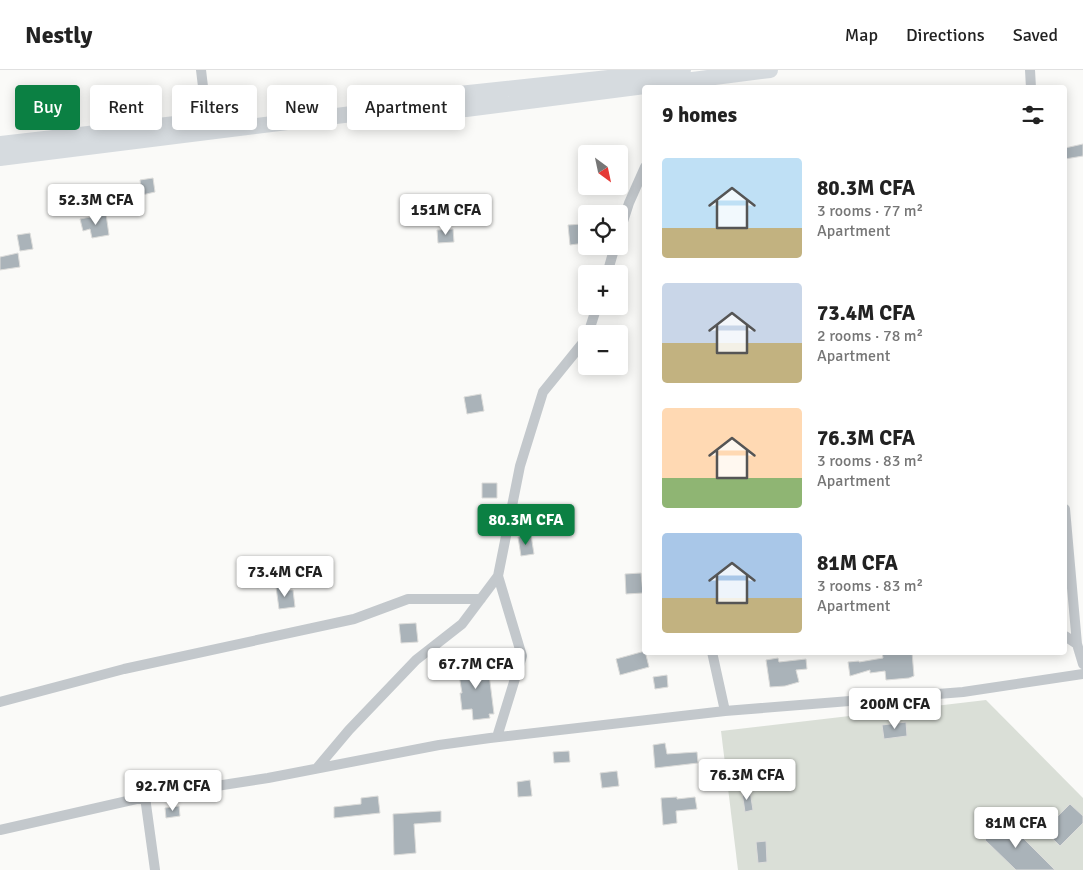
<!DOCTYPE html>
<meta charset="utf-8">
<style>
:root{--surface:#fff;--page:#f6f6f6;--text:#222;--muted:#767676;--line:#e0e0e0;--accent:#0b8043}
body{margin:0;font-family:Signika,sans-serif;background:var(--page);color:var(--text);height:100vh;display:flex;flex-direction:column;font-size:19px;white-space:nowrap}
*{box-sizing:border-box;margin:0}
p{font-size:16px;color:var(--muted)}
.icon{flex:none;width:28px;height:28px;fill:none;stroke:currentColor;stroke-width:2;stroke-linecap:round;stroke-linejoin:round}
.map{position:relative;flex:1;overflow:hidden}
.panel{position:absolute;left:642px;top:15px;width:425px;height:570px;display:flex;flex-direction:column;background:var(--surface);border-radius:5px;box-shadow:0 2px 12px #0003}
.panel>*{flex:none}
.guide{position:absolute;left:15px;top:15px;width:475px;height:45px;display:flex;gap:10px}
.needle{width:32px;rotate:147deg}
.buttons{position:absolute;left:578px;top:75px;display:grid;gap:10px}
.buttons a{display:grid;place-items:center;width:50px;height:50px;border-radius:5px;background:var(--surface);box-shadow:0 2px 12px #0003;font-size:25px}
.price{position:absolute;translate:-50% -42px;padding:0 11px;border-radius:5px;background:#fff;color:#222;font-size:16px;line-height:32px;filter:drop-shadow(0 1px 2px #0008)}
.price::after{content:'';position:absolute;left:50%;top:30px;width:15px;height:11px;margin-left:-8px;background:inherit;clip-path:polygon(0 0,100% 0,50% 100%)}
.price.current{background:var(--accent);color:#fff}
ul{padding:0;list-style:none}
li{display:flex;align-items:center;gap:15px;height:125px;padding:0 20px}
li span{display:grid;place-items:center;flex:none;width:140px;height:100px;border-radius:5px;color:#555}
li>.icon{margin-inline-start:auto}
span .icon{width:60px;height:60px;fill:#fffc;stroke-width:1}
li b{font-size:21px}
h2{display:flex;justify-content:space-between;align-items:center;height:60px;padding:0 20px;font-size:21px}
.pill{padding:0 18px;border-radius:5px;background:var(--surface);box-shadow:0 2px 12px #0003;font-size:18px;line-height:45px}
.pill.current{background:var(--accent);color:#fff}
header{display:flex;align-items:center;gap:30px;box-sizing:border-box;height:70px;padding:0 25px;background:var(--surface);border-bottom:1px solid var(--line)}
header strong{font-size:24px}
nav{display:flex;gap:28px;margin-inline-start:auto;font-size:18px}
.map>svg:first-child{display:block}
.green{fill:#dadfd7}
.building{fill:#aab3b9;stroke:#dcdcda}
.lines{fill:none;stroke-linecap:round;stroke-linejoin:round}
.street{stroke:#c3c8cc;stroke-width:10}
.primary{stroke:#d6dbdf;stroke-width:16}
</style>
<header>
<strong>Nestly</strong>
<nav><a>Map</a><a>Directions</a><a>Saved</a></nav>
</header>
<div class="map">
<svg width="1083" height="800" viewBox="0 0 1083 800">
<rect width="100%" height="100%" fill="#fafaf8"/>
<!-- green -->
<path class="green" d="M986,630L1083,728V800H738L721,661Z"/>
<!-- building -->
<path class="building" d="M1083,74V86L1065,89V78Z
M153,108L155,122L142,125L140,110Z
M106,144L109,165L92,168L90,159L83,161L80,149Z
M583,154L585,173L570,175L568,155Z
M453,159L454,172L438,173L437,160Z
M30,163L33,179L20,181L17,165Z
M18,183L20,197L0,200V187Z
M481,324L484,341L467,344L464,327Z
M482,413H497V428H482Z
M531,465L534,484L521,486L518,467Z
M641,503L643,523L626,524L625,504Z
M286,516L287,520H293L295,537L279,539L276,517Z
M416,553L418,572L401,573L399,554Z
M645,581L649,597L620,605L616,589Z
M882,582H912L914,606L909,608L886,610L885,601L870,603V600L850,606L848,592L859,591V592L883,588Z
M478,587L479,596H488L494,644H489L490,648L473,650L472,639L462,640L460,623H462L458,599L468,597L467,589Z
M778,588L779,592L806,589L807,599L796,600L799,612L785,616L770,617L766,590Z
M667,605L668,617L655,619L653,607Z
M906,652L907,666L884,669L882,655Z
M665,673L667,684L697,682L698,693L655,698L653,675Z
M569,681L570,692L554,693L553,682Z
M617,701L619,716L602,718L600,703Z
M530,710L532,726L518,727L517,712Z
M750,721L753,740L745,742L742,722Z
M378,726L380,743L334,748V737L361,734V728Z
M677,727V729L695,727L697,739L676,741L677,753L663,755L661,728Z
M1070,734L1083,746V753L1060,776L1044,760Z
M179,736L180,746L166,748L165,738Z
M441,741V752L414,754L416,783L394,785L393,744Z
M1005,750L1055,800H1016L985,770Z
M766,771L767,792L758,793L756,772Z"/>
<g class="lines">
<!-- street -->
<path class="street" d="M201,0L207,50
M1030,0L1031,18
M619,164L629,133L645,97
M607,204L615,176
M588,264L597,236
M1065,439L1077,574L1083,594
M1065,566L1077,574
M712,582L725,641
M0,632L124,599L354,549L408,529H481
M497,667L522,586L498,506
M317,698L349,660L416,590L462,554L498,506L520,396L543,322L586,269
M145,727L155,800
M0,760L145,727L268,708L439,675L490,668L725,641L963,622L1083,604"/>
<!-- primary -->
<path class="primary" d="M365,34L683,0
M0,74L219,49
M0,88L352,44L466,39L770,0"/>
</g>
</svg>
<div class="buttons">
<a><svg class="needle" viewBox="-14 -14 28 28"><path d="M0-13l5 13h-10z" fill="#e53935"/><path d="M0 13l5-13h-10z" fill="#767676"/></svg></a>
<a><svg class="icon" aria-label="locate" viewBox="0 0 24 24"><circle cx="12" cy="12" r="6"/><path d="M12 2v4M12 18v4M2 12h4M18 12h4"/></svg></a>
<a>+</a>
<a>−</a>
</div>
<b class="price" style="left:96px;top:156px">52.3M CFA</b>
<b class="price" style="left:446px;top:166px">151M CFA</b>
<b class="price current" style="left:526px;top:476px">80.3M CFA</b>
<b class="price" style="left:285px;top:528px">73.4M CFA</b>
<b class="price" style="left:476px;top:620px">67.7M CFA</b>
<b class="price" style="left:895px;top:660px">200M CFA</b>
<b class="price" style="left:747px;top:731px">76.3M CFA</b>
<b class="price" style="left:173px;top:742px">92.7M CFA</b>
<b class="price" style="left:1016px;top:779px">81M CFA</b>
<div class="guide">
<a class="pill current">Buy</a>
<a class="pill">Rent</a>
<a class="pill">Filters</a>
<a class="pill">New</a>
<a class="pill">Apartment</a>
</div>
<section class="panel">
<h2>9 homes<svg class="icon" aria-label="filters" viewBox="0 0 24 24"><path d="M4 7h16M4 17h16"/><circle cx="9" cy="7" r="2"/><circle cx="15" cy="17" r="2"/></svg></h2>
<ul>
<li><span style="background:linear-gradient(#bfe0f5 70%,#c2b280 0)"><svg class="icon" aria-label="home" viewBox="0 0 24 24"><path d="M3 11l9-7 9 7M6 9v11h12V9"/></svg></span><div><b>80.3M CFA</b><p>3 rooms · 77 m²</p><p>Apartment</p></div></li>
<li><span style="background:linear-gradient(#c9d6e8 60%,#c2b280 0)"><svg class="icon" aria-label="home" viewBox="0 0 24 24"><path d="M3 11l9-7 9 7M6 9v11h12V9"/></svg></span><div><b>73.4M CFA</b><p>2 rooms · 78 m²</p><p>Apartment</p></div></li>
<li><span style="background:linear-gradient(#ffd9b3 70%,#8fb573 0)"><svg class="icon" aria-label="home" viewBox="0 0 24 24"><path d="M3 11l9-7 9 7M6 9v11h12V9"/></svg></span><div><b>76.3M CFA</b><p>3 rooms · 83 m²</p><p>Apartment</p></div></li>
<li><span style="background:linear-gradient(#a9c7e8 65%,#c2b280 0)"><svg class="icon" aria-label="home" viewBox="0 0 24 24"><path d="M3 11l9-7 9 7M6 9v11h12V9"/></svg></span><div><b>81M CFA</b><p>3 rooms · 83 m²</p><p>Apartment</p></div></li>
</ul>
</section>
</div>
